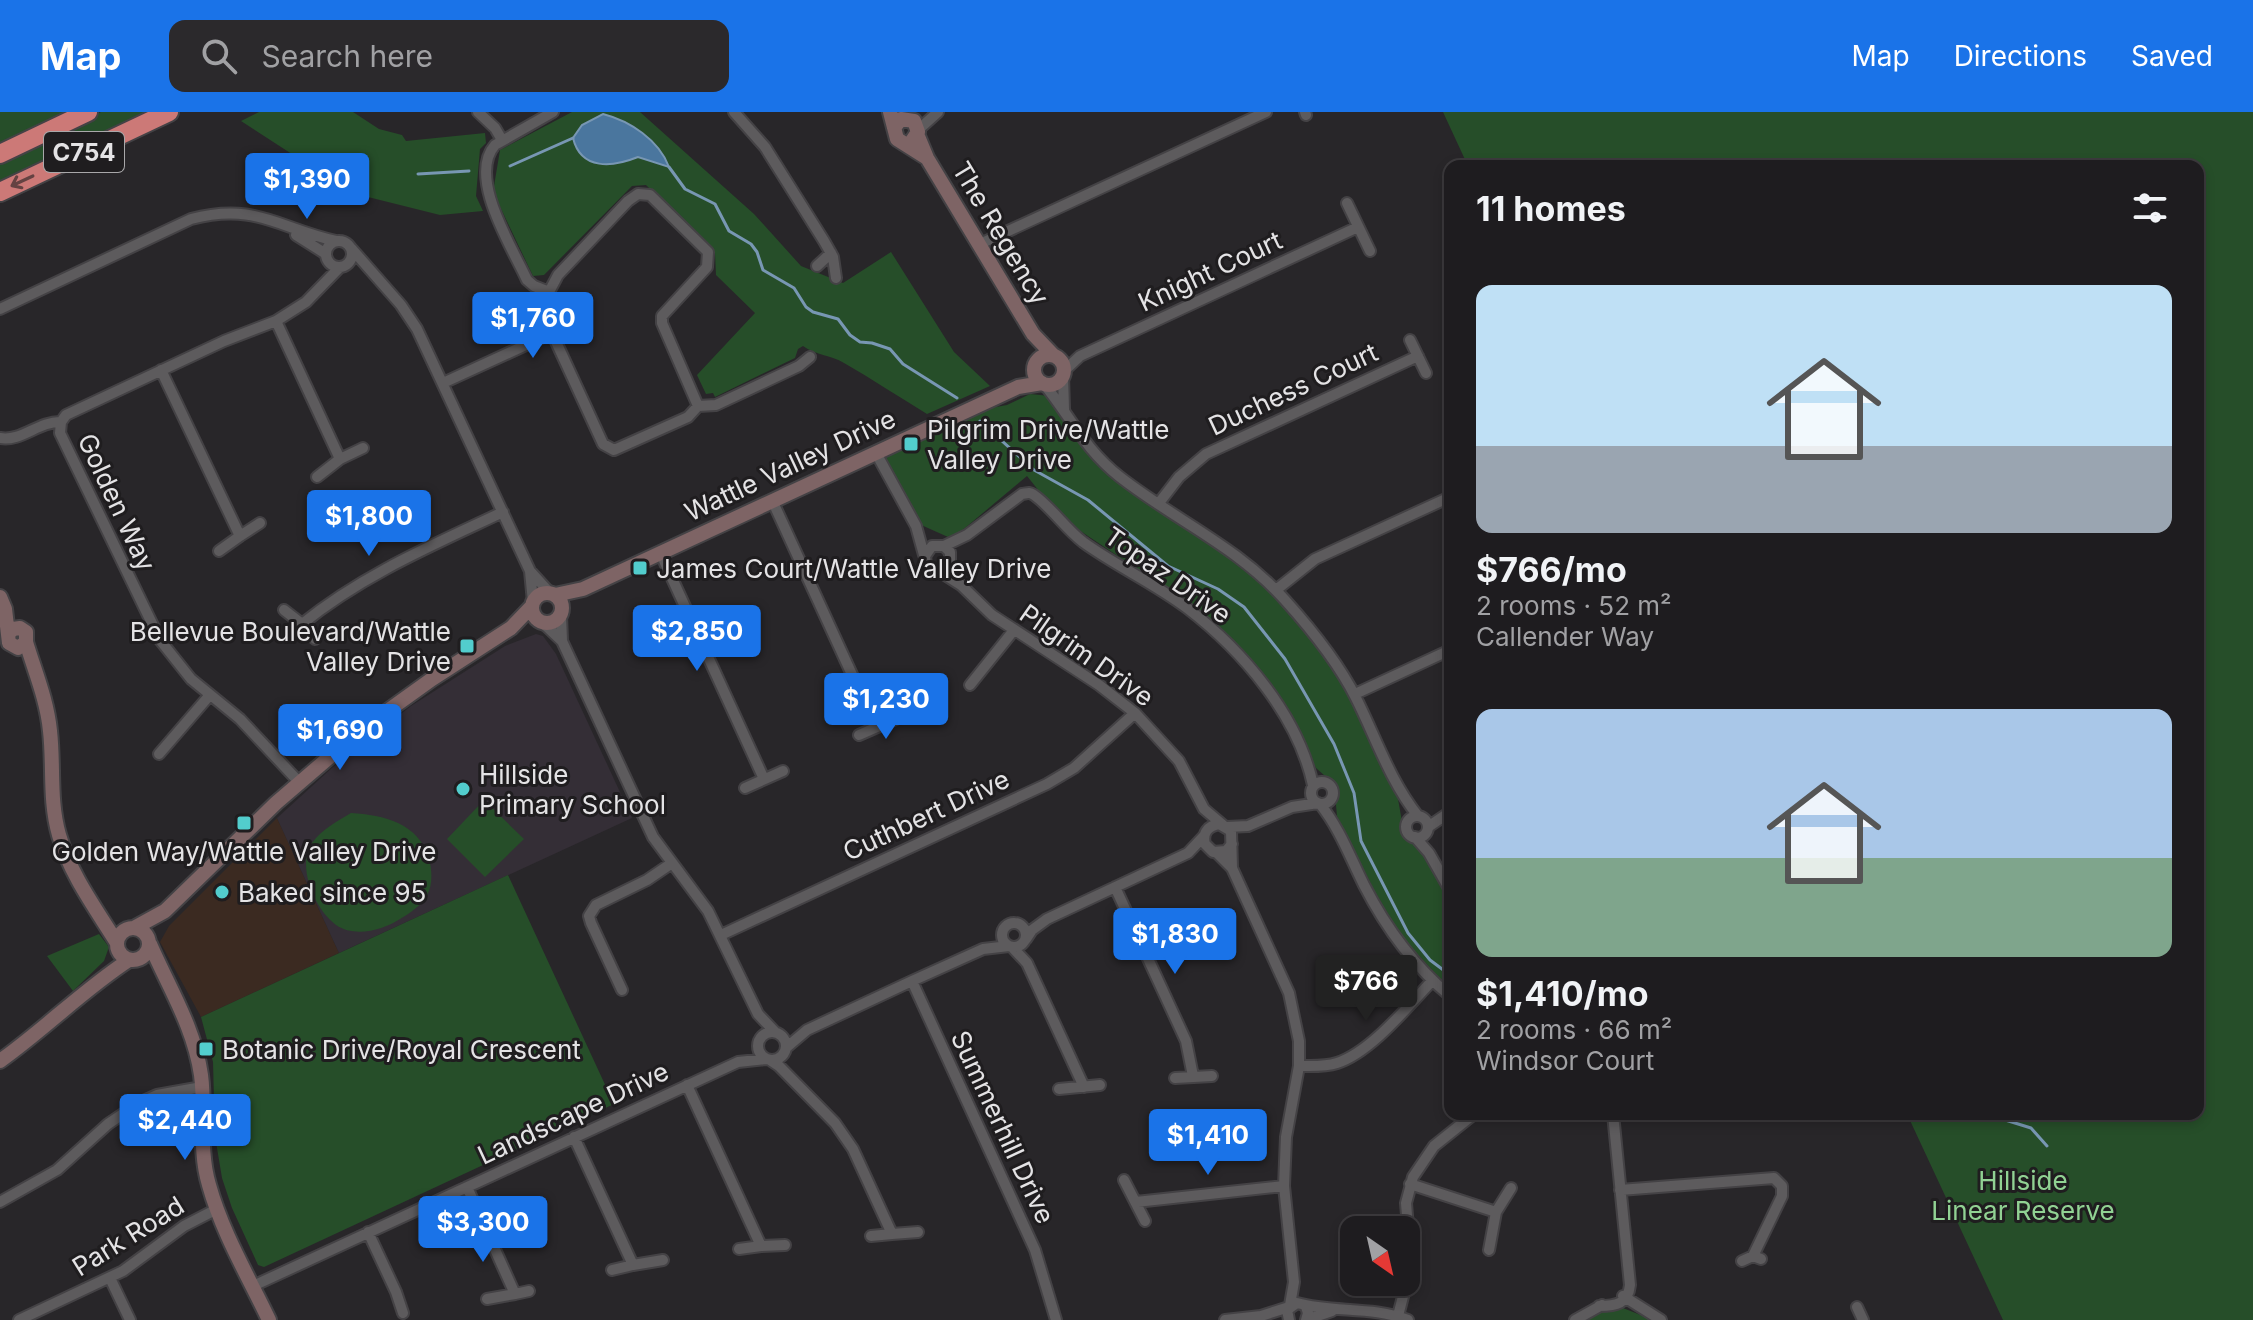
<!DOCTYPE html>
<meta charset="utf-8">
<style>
:root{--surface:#1e1c1f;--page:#2b292c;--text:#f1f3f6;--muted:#a1a1a4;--line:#3c3a3d;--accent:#1a73e8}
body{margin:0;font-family:Inter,sans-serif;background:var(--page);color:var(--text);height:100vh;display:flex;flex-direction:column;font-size:30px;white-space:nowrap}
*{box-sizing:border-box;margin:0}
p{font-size:26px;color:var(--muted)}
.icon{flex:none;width:44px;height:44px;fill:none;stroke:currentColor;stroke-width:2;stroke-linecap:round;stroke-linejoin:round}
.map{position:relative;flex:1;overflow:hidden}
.sheet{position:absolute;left:1444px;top:48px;width:760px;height:960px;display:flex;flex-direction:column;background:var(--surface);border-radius:16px;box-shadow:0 4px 12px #0003,0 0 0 2px var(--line)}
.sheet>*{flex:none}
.needle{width:52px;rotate:146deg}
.fabs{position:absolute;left:1340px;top:1104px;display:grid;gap:16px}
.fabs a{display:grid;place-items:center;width:80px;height:80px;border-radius:16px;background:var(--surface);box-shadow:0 4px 12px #0003,0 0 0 2px var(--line);font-size:40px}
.price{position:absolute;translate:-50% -68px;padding:0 18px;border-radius:8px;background:var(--accent);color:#fff;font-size:26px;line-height:52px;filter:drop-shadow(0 2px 4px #0008)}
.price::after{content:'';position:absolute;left:50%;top:48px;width:24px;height:18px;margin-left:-12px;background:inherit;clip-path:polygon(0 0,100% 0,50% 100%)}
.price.active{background:#222;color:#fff}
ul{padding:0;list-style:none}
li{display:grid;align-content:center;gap:16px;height:424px;padding:0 32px}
li span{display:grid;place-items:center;height:248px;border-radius:16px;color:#555}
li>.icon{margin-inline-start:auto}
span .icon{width:144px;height:144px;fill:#fffc;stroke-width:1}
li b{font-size:34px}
h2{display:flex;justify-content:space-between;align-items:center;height:96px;padding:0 32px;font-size:34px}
header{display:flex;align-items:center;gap:48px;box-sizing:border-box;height:112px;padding:0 40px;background:var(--accent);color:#fff}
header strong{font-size:38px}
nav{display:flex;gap:44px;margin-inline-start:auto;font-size:28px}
.search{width:560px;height:72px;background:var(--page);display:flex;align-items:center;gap:20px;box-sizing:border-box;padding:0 28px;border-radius:16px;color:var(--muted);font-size:30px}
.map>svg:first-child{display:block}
.commercial{fill:#3b2a21}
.built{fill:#342e36}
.green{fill:#264e29}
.water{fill:#4a769e;stroke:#7897b3;stroke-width:2}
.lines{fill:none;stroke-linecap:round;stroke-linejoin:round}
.stream{stroke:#7897b3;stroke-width:3}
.street-casing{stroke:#444245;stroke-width:14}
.secondary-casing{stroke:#444245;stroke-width:18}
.highway-casing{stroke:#444245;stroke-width:22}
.street{stroke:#5d5b5d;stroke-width:10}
.secondary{stroke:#7e6465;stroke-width:14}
.highway{stroke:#cc7977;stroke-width:18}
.oneway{stroke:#644242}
.poi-dot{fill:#52cdcd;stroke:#1f1d1f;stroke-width:3}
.labels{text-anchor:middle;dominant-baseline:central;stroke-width:6;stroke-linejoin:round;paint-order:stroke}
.shield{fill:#1f1d1f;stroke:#a9a8aa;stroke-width:2}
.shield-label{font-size:24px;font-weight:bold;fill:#e4e3e5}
.street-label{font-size:26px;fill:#e4e3e5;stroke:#1f1d1f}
.poi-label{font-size:26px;fill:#e4e3e5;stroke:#1f1d1f;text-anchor:start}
.park-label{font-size:26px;fill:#91d293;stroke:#1f1d1f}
</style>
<header>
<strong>Map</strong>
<div class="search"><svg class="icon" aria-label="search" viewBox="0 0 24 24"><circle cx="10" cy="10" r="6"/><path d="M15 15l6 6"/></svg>Search here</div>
<nav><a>Map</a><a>Directions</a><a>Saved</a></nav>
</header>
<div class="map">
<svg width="2253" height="1208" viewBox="0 0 2253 1208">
<rect width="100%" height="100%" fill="#282629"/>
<!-- commercial -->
<path class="commercial" d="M277,706L339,841L201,905L160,830L169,814Z"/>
<!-- built -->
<path class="built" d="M536,522L543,524L556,542L632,706L339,841L277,706L333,655L411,594L505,534Z"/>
<!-- green -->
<path class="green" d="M0,0H65L0,31Z
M101,0H157L0,74V48Z
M259,0H353L379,17L402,23L406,29L485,21L486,31L480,37L476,84L483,99L440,103L352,81L241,9Z
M572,0H640L754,102L801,154L843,171L891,140L954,240L990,274L927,302C899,285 872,267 844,251C831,243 815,243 803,234L798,237L795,246L715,285L713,281L706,282L697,263L755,201L716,163L715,141L646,73L632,74L544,163L533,164L493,80L500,38Z
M1443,0H2253V1208H2003L1907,1002H2198V54H1468Z
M1030,282L1050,284L1066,314L1093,347L1135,382L1221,438L1254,463L1284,492L1331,553L1351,586L1398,687L1404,721L1423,739L1450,787V877L1403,827L1375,780L1337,704L1334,672L1316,656L1283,595L1247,546L1170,479L1070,412L1051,394L1027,364L959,421L948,425L919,412L887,353L886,345L892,336L974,299L1007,293Z
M484,688L524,727L485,765L447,727Z
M351,701C384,703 419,711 429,747C432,758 433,773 427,783C422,793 410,801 400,807C383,818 355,826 336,813C315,798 296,754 312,731C322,717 338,709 351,701Z
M508,763L614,992L264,1155L258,1153L232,1096L222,1066L215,1024L213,950L201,905Z
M99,822L109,835L104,849L73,879L47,844Z
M1623,1196L1653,1208H1583L1601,1199Z"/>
<!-- water -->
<path class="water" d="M603,2C630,9 659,28 669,55L638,45C613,55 581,59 573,26L582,13Z"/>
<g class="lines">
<!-- stream -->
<path class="stream" d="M510,54L573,26
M669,55L685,77L715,92L729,119L751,132L757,140L763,158L794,176L806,195L813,200L838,207L850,223L860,230L872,231L890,237L903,252L957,286
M418,62L469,59
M980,309L1034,358L1088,388L1168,454L1218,477L1244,495L1285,547L1334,632L1354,681L1361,729L1408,821L1430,848L1450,863
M1986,1002L2031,1016L2047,1034"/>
<!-- street casing -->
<g class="street-casing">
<path id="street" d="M478,0L495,16L502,28
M734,0L765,35L824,129L833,145L836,166
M1305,0L1306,3
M918,18L938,0
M638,82L650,83L708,140L707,155L662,204V211L698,294L688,305L614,338L603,332L552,221L546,198L549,180L558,163L628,89Z
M1347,91L1370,139
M296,123L326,142
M326 142a13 13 0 1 1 26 0a13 13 0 1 1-26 0Z
M980,132L1266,0
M351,136L401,193L417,217L530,459L533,490
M817,154L831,141
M549,180L534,174L527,168C512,135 467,65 495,33L553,0
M0,197L191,107C255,90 278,116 336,129
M276,209L340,347L363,336
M1410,228L1426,261
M161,258L240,424L260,411
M1064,259L1080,244L1358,115
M1063,263L1064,297
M443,271L552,221
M1044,272C1071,305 1084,337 1120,365C1175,408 1238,435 1285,488C1312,518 1338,550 1356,586C1376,626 1390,669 1418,704
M698,294L716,293L799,254L810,245
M0,326C21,330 39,309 61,310
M876,341L916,414L924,443
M317,365L340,347
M772,388L876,615
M1159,391L1179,365L1206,342L1418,244
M944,434L950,440V452L943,458H931L926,452L925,444L932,434H944L967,423L1022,382C1028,381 1029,380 1034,383C1050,394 1066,417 1083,430C1116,454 1154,471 1187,496C1242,538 1298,603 1313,673
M219,439L240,424
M660,440L764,667
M530,459L550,481
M939,459L961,473L992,503L1099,573L1135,601L1179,649L1204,697L1223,713
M1276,478L1315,447L1450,385
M284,498L302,512
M561,503L562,529
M543,511L562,529L653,725L708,799L758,902L775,920
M315,527L302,512C362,463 433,433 503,400
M970,573L1014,518
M1355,582L1450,538
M859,623L900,605
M159,642L209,584
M1311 681a11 11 0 1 1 22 0a11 11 0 1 1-22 0Z
M299,670L240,607L191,567L160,528L60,321L61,310L66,303L224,229L276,209L306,190L339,156
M745,676L783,659
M1320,692C1340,717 1350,745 1364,773C1386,816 1413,853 1450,884
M1406 715a11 11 0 1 1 22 0a11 11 0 1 1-22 0Z
M1227,715L1248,714L1292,695L1318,691
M1428,715L1450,700
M1415,725L1429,741L1450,778
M1217,741L1232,756L1289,881L1299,929V954L1286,1025L1284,1074L1294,1170L1290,1193
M1232,756L1231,719L1219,712C1208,714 1202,721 1205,732L1213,740L1226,739L1232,732
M1115,775L1186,929L1193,964
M1002 823a12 12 0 1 1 24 0a12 12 0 1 1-24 0Z
M721,823L1047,672L1074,656L1135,601
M1026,827L1032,818L1047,807L1188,741L1204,724
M1012,835L1027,851L1084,975
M912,869L1035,1138L1056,1208
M622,878L591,811L589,804L596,793L647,768L672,751
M758 934a14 14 0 1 1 28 0a14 14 0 1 1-28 0Z
M787,935L807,918L912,869L983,837L1009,834
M770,948L779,954L835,1011L853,1037L892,1122L918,1120
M1299,954C1312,954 1325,955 1337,951C1371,940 1407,895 1432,869
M1175,966L1212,964
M687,973L761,1134L785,1133
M1059,977L1100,973
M574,1025L633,1153L663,1148
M1124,1068L1145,1109
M1410,1072L1496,1100
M467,1075L515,1182L529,1179
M1620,1078L1774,1066L1782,1074V1084L1753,1144
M0,1090L57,1058L108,1012L139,991L157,983L202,975
M1136,1090L1284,1074
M368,1120L396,1180L403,1201
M871,1124L892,1122
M739,1137L761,1134
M1489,1138L1496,1100L1511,1076
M1742,1149L1753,1144L1761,1147
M612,1158L633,1153
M110,1166L130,1208
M253,1174L738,950L766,947
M1623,1184L1661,1208
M487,1187L515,1182
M1599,1194C1616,1194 1628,1192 1630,1173L1613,1002
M1306,1195L1308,1201L1306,1208L1332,1199
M1857,1195L1863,1208
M1398,1204L1411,1153L1406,1091L1413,1065L1434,1034L1474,1002
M19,1208L123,1159L184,1114L217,1097
M1225,1208L1261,1204L1289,1195
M1289,1208L1287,1198L1297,1191C1333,1201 1372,1194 1408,1208
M1575,1208L1602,1193"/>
</g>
<!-- secondary casing -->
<g class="secondary-casing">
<path id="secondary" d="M890,0L897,27L927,46
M894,16L901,7L914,9L918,20L912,29
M917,22L927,46L1033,222L1054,244
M1034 258a15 15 0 1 1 30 0a15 15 0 1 1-30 0Z
M532 496a15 15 0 1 1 30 0a15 15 0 1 1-30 0Z
M555,483L583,477L1018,275L1042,271
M0,485L5,497L9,531L18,536L26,530V520L20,516L13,517L8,522
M26,530C35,560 47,588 50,619C54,654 49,688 59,723C70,762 96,797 117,831
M117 832a16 16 0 1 1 32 0a16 16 0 1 1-32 0Z
M134,816L165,799L276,691L361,618L432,567L511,516L532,494
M150,832C169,876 194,915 201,963C206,1000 198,1036 209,1073C222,1120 248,1164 269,1208
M0,949C45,917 83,878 129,848"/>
</g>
<!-- highway casing -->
<g class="highway-casing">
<path id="highway" d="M0,42L88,0
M0,80L169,0"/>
</g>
<!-- street -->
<use href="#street" class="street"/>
<!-- secondary -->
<use href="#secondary" class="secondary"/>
<!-- highway -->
<use href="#highway" class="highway"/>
</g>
<!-- one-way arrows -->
<defs><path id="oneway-shaft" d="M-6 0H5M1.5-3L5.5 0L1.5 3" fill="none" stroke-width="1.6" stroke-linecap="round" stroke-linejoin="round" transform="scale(2)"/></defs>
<use class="oneway" href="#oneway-shaft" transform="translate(22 69) rotate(155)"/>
<!-- markers -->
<g class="poi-dot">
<rect x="903" y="324" width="16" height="16" rx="4"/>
<rect x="632" y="448" width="16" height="16" rx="4"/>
<rect x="459" y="526" width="16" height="16" rx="4"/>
<circle cx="463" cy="677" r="8"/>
<rect x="236" y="703" width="16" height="16" rx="4"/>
<circle cx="222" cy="780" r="8"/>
<rect x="198" y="929" width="16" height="16" rx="4"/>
</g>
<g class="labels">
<!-- shield labels -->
<rect class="shield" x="44" y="20" width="80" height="40" rx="6"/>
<g class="shield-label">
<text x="84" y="40">C754</text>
</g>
<!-- street labels -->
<g class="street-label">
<text transform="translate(1001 121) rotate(59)">The Regency</text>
<text transform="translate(1210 159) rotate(-25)">Knight Court</text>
<text transform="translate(1293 277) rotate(-25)">Duchess Court</text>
<text transform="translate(790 353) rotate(-25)">Wattle Valley Drive</text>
<text transform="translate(117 390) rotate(65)">Golden Way</text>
<text transform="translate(1168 463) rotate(35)">Topaz Drive</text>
<text transform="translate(1087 543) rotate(35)">Pilgrim Drive</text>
<text transform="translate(926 703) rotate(-25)">Cuthbert Drive</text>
<text transform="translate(573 1001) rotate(-25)">Landscape Drive</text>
<text transform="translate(1003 1015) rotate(65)">Summerhill Drive</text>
<text transform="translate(128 1124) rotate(-32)">Park Road</text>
</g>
<!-- poi labels -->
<g class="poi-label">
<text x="927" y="317">Pilgrim Drive/Wattle<tspan x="927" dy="30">Valley Drive</tspan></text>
<text x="656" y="456">James Court/Wattle Valley Drive</text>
<text x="451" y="519" text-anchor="end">Bellevue Boulevard/Wattle<tspan x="451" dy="30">Valley Drive</tspan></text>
<text x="479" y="662">Hillside<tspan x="479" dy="30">Primary School</tspan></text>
<text x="244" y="739" text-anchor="middle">Golden Way/Wattle Valley Drive</text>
<text x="238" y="780">Baked since 95</text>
<text x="222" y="937">Botanic Drive/Royal Crescent</text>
</g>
<!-- park labels -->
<g class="park-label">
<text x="2023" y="1068">Hillside<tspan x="2023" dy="30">Linear Reserve</tspan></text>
</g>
</g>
</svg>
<div class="fabs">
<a><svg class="needle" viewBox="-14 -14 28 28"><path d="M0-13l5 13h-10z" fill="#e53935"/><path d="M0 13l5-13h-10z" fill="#a1a1a4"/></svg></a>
</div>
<b class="price" style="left:307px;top:109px">$1,390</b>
<b class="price" style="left:533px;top:248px">$1,760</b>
<b class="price" style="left:369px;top:446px">$1,800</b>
<b class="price" style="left:697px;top:561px">$2,850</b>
<b class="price" style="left:886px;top:629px">$1,230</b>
<b class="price" style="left:340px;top:660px">$1,690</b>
<b class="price" style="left:1175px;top:864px">$1,830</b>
<b class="price active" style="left:1366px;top:911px">$766</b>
<b class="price" style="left:185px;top:1050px">$2,440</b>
<b class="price" style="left:1208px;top:1065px">$1,410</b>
<b class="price" style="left:483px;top:1152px">$3,300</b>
<section class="sheet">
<h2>11 homes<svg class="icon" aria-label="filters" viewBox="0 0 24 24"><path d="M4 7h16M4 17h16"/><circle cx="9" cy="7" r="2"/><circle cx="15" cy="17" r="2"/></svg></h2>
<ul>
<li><span style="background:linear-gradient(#bfe0f5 65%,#9aa5b1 0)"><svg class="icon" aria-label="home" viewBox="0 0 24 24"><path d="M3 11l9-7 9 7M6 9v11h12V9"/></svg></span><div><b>$766/mo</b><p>2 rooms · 52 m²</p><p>Callender Way</p></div></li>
<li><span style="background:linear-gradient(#a9c7e8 60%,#7fa58c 0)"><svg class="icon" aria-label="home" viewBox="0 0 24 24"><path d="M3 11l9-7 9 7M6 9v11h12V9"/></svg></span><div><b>$1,410/mo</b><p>2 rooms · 66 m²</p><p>Windsor Court</p></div></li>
</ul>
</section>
</div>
